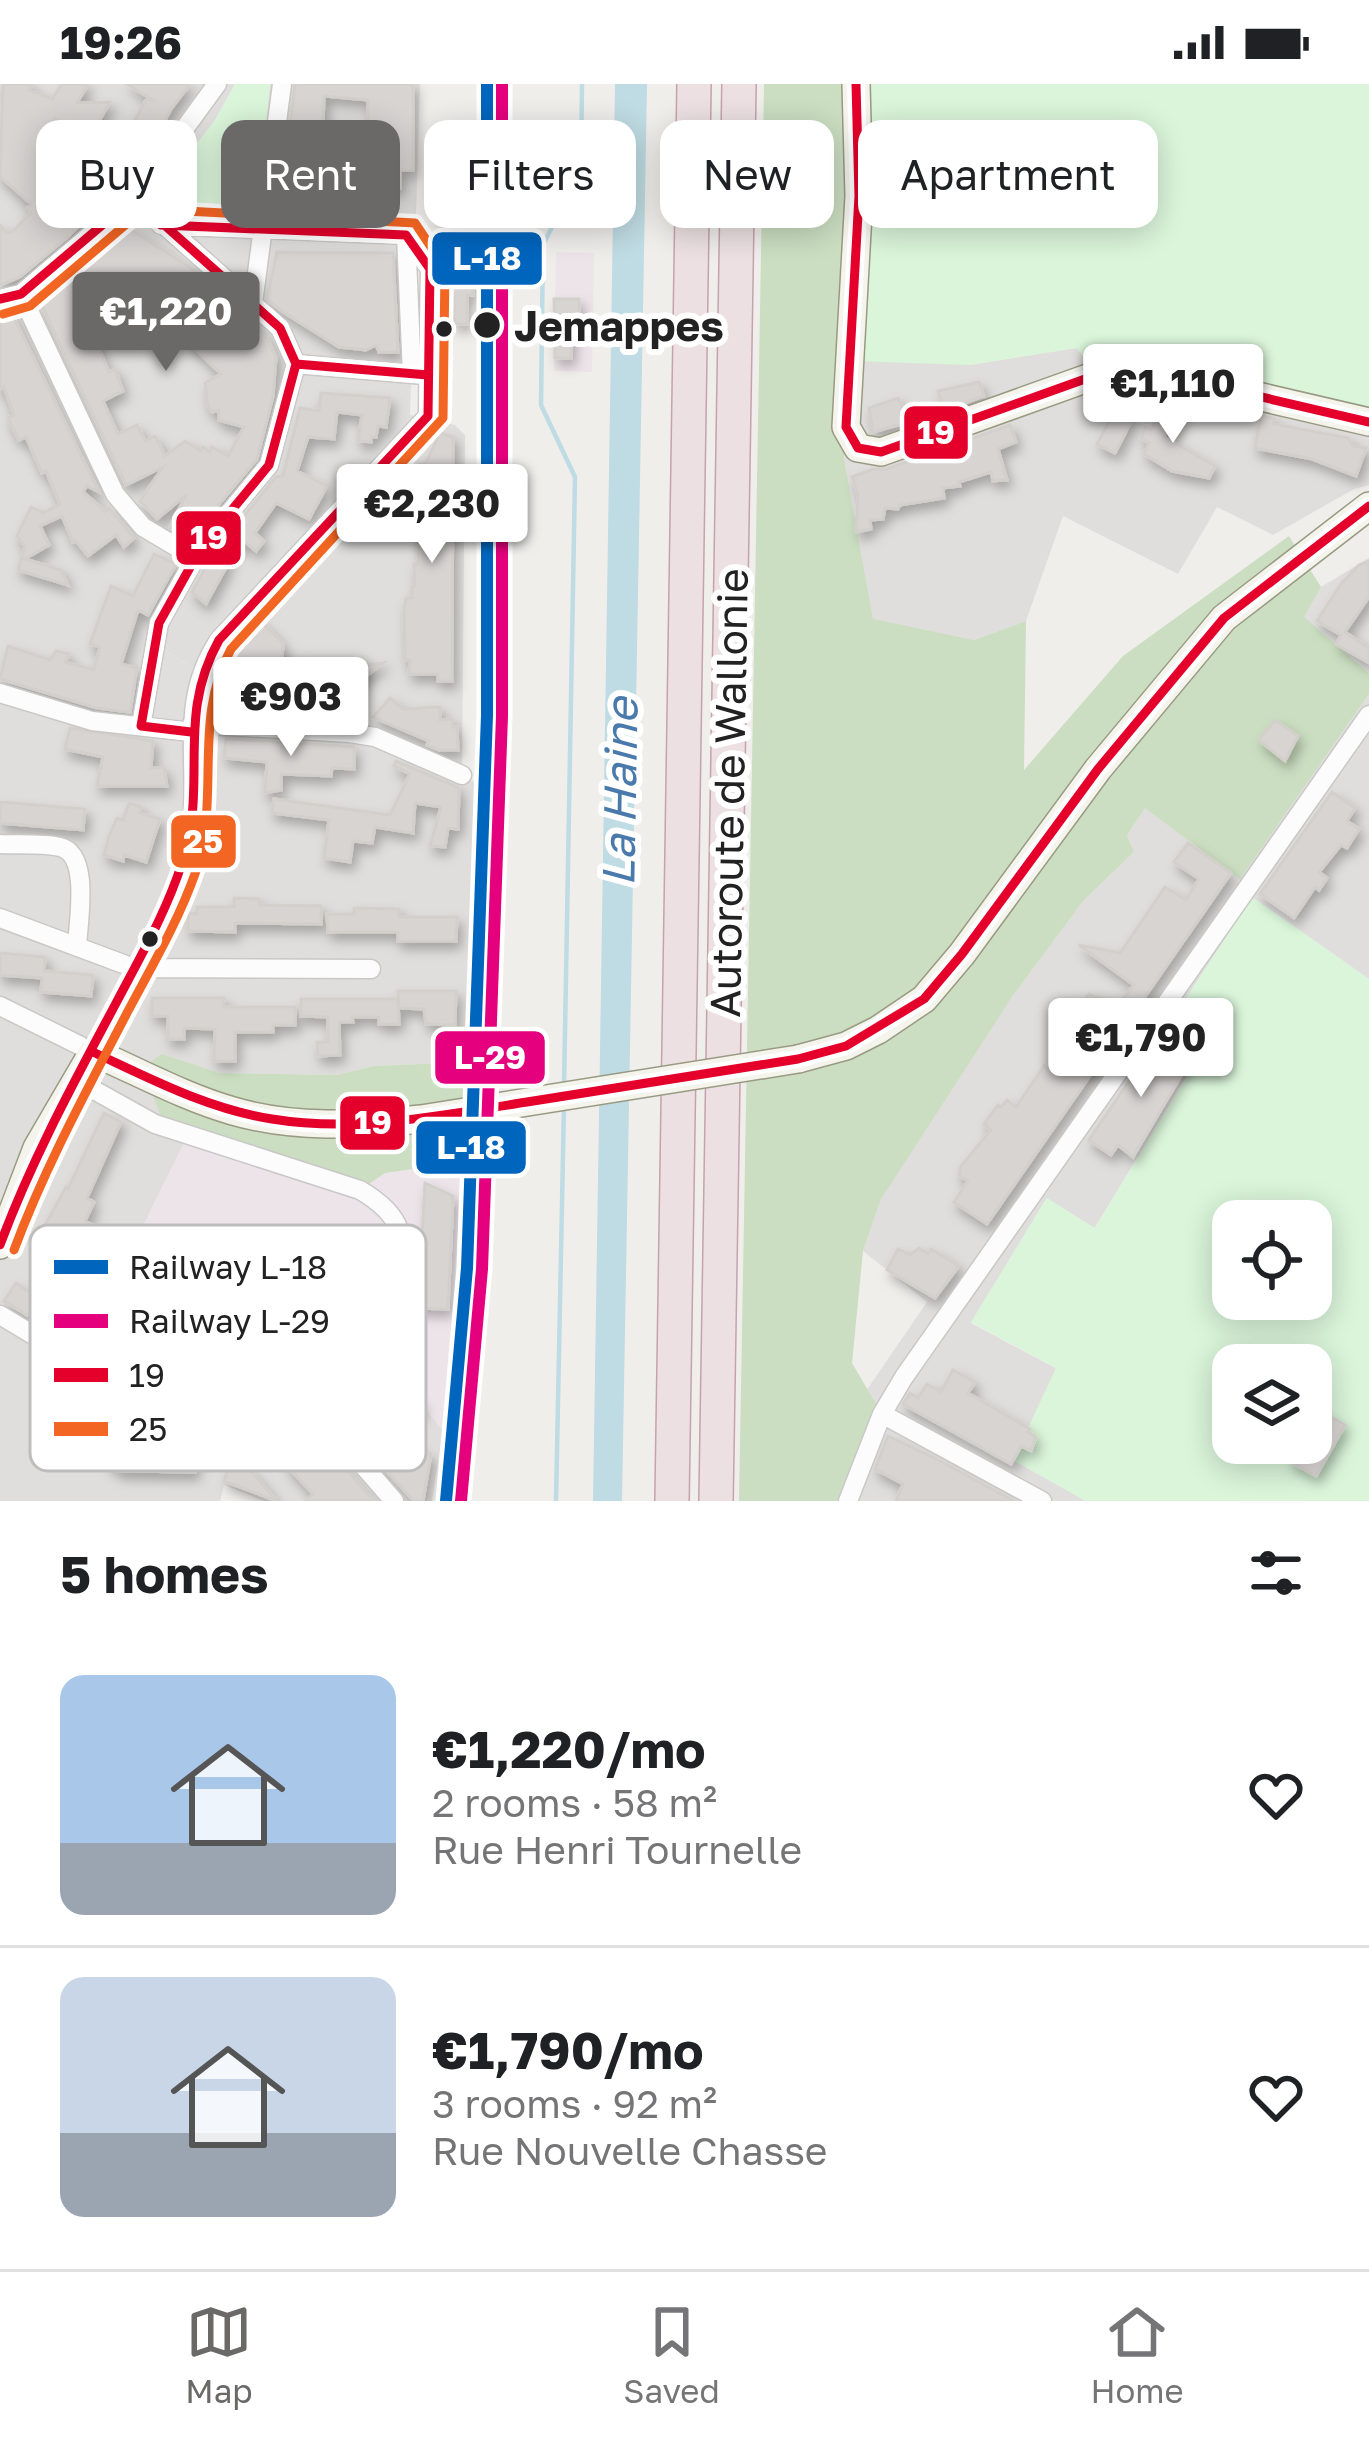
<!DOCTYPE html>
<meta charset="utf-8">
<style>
:root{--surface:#fff;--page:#f6f6f6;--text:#202124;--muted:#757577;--line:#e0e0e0;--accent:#6a6968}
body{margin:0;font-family:"Golos Text",sans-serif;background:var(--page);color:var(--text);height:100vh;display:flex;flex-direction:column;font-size:45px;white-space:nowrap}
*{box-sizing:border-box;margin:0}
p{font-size:39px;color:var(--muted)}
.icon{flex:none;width:66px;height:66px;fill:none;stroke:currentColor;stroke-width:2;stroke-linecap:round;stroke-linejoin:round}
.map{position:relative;height:1417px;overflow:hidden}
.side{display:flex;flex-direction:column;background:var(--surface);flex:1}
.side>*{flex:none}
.banner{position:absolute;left:36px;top:36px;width:1299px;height:108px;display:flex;gap:24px}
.tools{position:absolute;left:1212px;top:1116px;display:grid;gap:24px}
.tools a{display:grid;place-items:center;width:120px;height:120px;border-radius:24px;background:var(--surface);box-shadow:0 6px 30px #0003;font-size:60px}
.price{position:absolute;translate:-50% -102px;padding:0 27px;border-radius:12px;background:#fff;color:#222;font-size:39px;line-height:78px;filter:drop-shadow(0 3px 6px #0008)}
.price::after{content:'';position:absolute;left:50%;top:72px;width:36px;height:27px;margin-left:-18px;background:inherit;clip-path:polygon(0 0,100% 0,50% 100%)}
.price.active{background:var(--accent);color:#fff}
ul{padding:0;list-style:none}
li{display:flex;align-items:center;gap:36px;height:300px;padding:0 60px}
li+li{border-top:3px solid var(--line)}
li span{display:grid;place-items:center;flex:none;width:336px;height:240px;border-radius:24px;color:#555}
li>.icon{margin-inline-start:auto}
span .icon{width:144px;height:144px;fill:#fffc;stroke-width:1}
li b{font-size:51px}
h2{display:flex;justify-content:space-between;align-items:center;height:144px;padding:0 60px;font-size:51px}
.chip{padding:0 42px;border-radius:24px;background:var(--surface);box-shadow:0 6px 30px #0003;font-size:42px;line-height:108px}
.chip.active{background:var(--accent);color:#fff}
.status{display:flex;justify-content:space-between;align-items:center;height:84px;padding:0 60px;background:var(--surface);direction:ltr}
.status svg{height:33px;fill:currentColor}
.tab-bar{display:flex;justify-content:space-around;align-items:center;height:168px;border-top:3px solid var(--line);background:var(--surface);font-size:33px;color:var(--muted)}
.tab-bar a{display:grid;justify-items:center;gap:6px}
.tab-bar .active{color:var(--accent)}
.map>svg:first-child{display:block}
.residential{fill:#dfdedc;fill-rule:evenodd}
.industrial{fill:#ede4e9}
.forest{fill:#cbdec1}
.park{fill:#daf5da;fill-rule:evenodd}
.parking{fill:#e0dfde}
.water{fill:#bfdbe3}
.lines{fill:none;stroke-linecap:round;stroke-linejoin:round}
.stream{stroke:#bfdbe3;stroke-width:4.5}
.building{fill:#d7d4d2;stroke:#d3d0cc;stroke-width:3;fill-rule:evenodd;filter:url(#shadow)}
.street-casing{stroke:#c9c8c7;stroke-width:21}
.secondary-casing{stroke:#999a82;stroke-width:30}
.highway-casing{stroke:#c5a2ac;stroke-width:36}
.street{stroke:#fdfcfc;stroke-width:18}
.secondary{stroke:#f4f4ed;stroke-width:27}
.highway{stroke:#ece0e2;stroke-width:33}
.secondary-bridge-casing{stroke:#999a82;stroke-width:30;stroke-linecap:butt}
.secondary-bridge{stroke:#f4f4ed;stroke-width:27}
.bus-1-casing{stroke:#fff;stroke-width:18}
.bus-2-casing{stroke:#fff;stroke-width:18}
.bus-1{stroke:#e4002b;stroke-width:9}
.bus-2{stroke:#f26522;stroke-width:9}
.rail-1-casing{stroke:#fff;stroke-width:21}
.rail-2-casing{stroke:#fff;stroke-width:21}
.rail-1{stroke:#0065bd;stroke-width:12}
.rail-2{stroke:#e5007d;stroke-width:12}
.stop-dot{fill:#222;stroke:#fff;stroke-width:4.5}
.labels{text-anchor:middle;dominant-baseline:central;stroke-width:12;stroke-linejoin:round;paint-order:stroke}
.stop-label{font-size:42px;font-weight:bold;fill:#222;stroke:#fff;text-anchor:start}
.street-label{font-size:42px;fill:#222;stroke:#fff}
.water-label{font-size:45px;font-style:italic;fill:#4a7aab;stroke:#fff}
.key{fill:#fff;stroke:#bdbdbd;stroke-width:3}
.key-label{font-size:33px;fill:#222}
.line-badge{stroke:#fff;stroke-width:4.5}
.badge-label{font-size:33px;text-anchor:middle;font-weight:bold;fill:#fff}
</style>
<div class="status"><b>19:26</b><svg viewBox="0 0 49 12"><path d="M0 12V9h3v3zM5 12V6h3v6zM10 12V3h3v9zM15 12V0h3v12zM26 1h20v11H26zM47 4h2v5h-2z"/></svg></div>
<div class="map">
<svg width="1369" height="1417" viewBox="0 0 1369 1417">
<defs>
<filter id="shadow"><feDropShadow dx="4" dy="7" stdDeviation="6" flood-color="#0004"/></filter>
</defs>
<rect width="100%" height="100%" fill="#f0eeeb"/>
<!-- residential -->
<path class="residential" d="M0,0H235L214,38L169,94L180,124L256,129L270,0H420L410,331L455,341L465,351L462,691L474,698L467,978L373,982L337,991L220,989L162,970L187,1053L70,1292L131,1330L293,1327L366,1256L443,1346L432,1417H264L224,1401L220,1417H0ZM157,561L200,588L141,642Z
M1076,264L1369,338V401L1354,405L1273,451L1217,423L1178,490L1063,432L1026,537L974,556L873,536L844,374L851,277L970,281Z
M1369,474V589L1303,533L1321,503Z
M1369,610V895L1253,814L1165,949L1199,972L1094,1145L1046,1115L971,1239L1057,1285L1013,1376L1086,1417H850L882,1330L866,1307L927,1218L863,1167L881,1115L902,1079L1012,913L1084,816L1134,768L1127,751L1145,723L1240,794Z"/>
<!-- industrial -->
<path class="industrial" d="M556,168L594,169L592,288L554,287Z
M187,1053L385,1089L463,1078L443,1346L366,1257L314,1308L88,1252Z"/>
<!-- forest -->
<path class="forest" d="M764,0H856L900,219L970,281L850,277L844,374L873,535L974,556L1026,537L1024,686L1123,572L1289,452L1321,503L1304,533L1369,589V610L1240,795L1145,724L1127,751L1134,768L1084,816L1012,913L881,1115L863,1167L852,1279L882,1330L848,1417H739Z
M162,970L220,989L337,991L373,982L467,978L463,1078L385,1089L360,1106L166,1045L142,984Z"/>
<!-- park -->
<path class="park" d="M235,0H270L257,129L180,124L170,119L164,109L169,94L214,38Z
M860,0H1369V338L1099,290L1076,264L970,281L851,277Z
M1252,813L1369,895V1417H1086L1013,1376L1056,1284L971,1238L1047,1114L1095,1144L1199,973L1164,948ZM1233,1137H1311V1215H1233ZM1233,1281H1311V1359H1233Z"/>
<!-- parking -->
<path class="parking" d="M155,560L200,588L191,648L141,642Z"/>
<!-- water -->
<path class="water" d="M615,0H647L622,1417H593Z"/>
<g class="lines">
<!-- stream -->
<path class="stream" d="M564,1003L575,393L541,321L543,161L581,85L582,0
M556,1417L564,1021"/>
</g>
<!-- building -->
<path class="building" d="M3,0H32L29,6L52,15L62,0H88L77,19L110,18L79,72L96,81L111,69L115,73L146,16H153L127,0H190L171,25L146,74L69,152L20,193L0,201V141L7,149L13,147L31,129L27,125L31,120L0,92ZM55,34L78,47L58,81L36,69Z
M295,0H413V86H400V104L368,102V16L324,12L323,44H329L320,101L283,98Z
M446,75H467L472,131L478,130V167H472L473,211H467V240H454V211H448L447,161H443L442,137Z
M133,147L194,186L267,254L276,273L273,312L257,375L190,455L170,443L186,411L157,435L140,417L163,383L126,401L41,220L77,180L85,181L127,148ZM173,195L209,232L190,260L221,290L205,299L208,322L212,328L219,326V336L244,343L228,372L212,363L210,368L203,363L201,367L185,357L165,372L155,352L145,357L137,341L118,350L103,317L123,307L115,285L109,288L71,199L135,243Z
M277,168L393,169L398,268H379L376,261L366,266L339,263L283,228L267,215Z
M554,215H579V248H571V274H555Z
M11,228L99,408L87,402L83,408L105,427L109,424L134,454L124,463L116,451L88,472L76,457L73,458L62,432L40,442L49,461L25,475L61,486L68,501L18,486L25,462L17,452L31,423L43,429L60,420L46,387L42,389L26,353L19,356L8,334L14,331L4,303L0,305V229Z
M979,298L984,312L945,326L938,307Z
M321,309L390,314L386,343L378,342L376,353H371V358L358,357L362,331L337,328L334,355L308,353L297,387L327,402L309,435L276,419L255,449L264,457L256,467L243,456L224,477L228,480L206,520L192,508L213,470L276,393L283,392L300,324L319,327Z
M1169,312L1183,314L1164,353L1215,382L1209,394L1172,387L1144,370L1149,359L1141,354L1145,343L1151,346Z
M898,314L904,326L912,324L917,336L873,348L869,324Z
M1114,328L1132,336L1115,369L1097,360Z
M1261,331L1275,335L1274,340L1348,354L1353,362L1366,364L1356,392L1312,375L1255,364Z
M1010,341L1016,358L998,365L1007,396L993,397L991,388L959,398L960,402L943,404L944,414L900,421L898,425L885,424L883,435L870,436L871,445L856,448L858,411L852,393L873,385H887Z
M440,349L453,353L452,597H438V590H409L410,576H405L404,525L406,514H412V502H415L414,480H418L419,439H415V431H407L409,396H414V382L426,379Z
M154,470L176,480L148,531L138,526L121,580L137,584L130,628L97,624L0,595L8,562L50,576L56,567L69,570L65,578L94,586L100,563L90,560L111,502L133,512Z
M1369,477V513L1345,548L1369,564V579L1336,560L1341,551L1317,537L1341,500L1359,481Z
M259,536L283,559L282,576L349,582L363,577V581L383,579L357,599L356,625L337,617L338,605L292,601L290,632L234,629L225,620L223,590L236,560Z
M390,614L403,625L440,623V636L452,635V643H457L458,666H439L427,661L429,657L373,633Z
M1275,636L1298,652L1285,677L1259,656Z
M70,644L153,657L151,684H164L167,702H97L103,673L65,665Z
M226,655L354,663V685L332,684L331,692L281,690V706L265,709L267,678L224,674Z
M396,677L459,704L458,745L448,744L445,763L430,762L441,723L415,719L413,749L375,743L372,759L353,757L350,778L324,774L329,736L272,729L274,715L390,731L410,690L394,682Z
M1332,708L1355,724L1347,737L1359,745L1347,764L1341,761L1319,788L1327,794L1319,806L1315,803L1294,834L1260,810Z
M0,718L85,725L83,746L0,739Z
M129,719L141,723L140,729L160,735L146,778L124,771L123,777L104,771L109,752L117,734L123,736Z
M1188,759L1231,789L987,1140L954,1118L968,1097L959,1091L961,1082L991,1046L984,1040L998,1021L1001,1023L1007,1016L1016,1023L1044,982L1047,985L1074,940L1072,931L1089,910L1115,925L1134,901L1079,861L1120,869L1165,803L1186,816L1199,795L1174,778Z
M234,814L259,815V821L321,822V840L235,839V848L188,847V829L197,830V823H234Z
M354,824L399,825V833H457L456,857H398V848H328L327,830H354Z
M0,869L45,873L44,887L93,891L91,912L41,908L42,894L0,891Z
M398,907H456L455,941L426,940L424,925L399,924Z
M152,914H224L223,923H295V941H273V948H235V977H214L215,945L184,944V955H168V932H152Z
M301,915H398L399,940H379V933H352L353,938H339L340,971L318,972L317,958H328V933L301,932Z
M1159,953L1191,975L1133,1073L1118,1061L1111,1071L1089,1056Z
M104,1029L121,1038L87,1114L94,1118L85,1137L117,1153L110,1166L114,1168L97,1203L109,1209L91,1248L78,1242L83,1231L59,1220L50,1239L40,1232L38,1236L28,1229L27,1231L4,1217L16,1199L47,1220L63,1195L73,1175L37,1156L66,1103L68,1105Z
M425,1099L453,1112L448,1225L411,1224L414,1153H422Z
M919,1164L928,1170L931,1165L959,1182L935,1214L887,1186L898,1165L910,1171Z
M344,1279L362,1300L389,1286L423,1322L406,1341L413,1350L408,1355L424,1370H431L423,1417H414L370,1369L389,1354L369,1329L360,1336L356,1331L345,1340L311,1309Z
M953,1286L975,1298L968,1309L1030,1345L1028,1348L1036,1353L1031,1367L1021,1362L1011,1380L903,1320L910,1309L918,1314L927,1300L941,1308Z
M86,1300L127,1327L150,1335L258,1334L265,1339L257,1357H249L244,1369H195V1388L118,1387V1383L108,1380L106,1349L92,1335L72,1337L71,1327Z
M1317,1325L1345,1341L1316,1392L1289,1377L1299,1359H1311V1336Z
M304,1343L325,1362L374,1417H306L313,1410L287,1382L290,1378L278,1365Z
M888,1352L938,1376L1014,1417H896L903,1400L875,1385Z
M230,1380L251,1387L277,1417L224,1397Z"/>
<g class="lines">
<!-- street casing -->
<g class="street-casing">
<path id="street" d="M134,114L280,244L296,280L269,381L202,462L159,539L141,642
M406,151L412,290
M21,210L115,410L143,443L195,474
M0,215L21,210L134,114L217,0
M253,219L282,0
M296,280L424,291
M0,609L92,637L191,648
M192,640L350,649L375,653L462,691
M0,760C19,761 41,759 60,763C91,770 78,838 77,863
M0,834L134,884L371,885
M0,922L93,968C123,904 167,842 186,774C207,695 172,627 219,556L428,332L430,185L406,151L161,141
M76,996L155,1040L360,1106C416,1139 400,1163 398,1220
M0,1231L151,1322L293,1320L328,1341L394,1417
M80,1275L259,1313
M882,1330L1042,1417
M848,1417L882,1330L904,1293L1369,631"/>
</g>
<!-- secondary casing -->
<g class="secondary-casing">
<path id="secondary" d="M856,0L859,112L846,343L858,364L881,368L1099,290L1145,286L1369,338
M798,975L846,962L878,946L924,915L962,870L1098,685L1224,534L1369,422
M0,1161L37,1064L93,968C139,988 184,1013 233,1027C295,1045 357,1041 421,1035"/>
</g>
<!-- highway casing -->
<g class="highway-casing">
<path id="highway" d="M672,1417L694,0
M716,1417L739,0"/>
</g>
<!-- street -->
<use href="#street" class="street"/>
<!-- secondary -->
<use href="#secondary" class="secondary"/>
<!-- highway -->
<use href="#highway" class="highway"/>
<!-- secondary-bridge casing -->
<g class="secondary-bridge-casing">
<path id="secondary-bridge" d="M421,1035L798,975"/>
</g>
<!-- secondary-bridge -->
<use href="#secondary-bridge" class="secondary-bridge"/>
<!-- bus-1 casing -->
<g class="bus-1-casing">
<path id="bus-1" d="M856,0L859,112L846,343L858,364L881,368L1099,290L1145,286L1369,338
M134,114L280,244L296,280L269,381L202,462L159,539L141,642L191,648
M153,133L161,141L406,151L430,185L428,332
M0,215L21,210L134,114
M296,280L428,291
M93,968C151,995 208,1025 272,1035C357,1049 443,1031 527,1018C617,1004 708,989 798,975L846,962L924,915L962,870L1098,685L1224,534L1369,422
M0,1161C31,1077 73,1000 115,921C139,875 166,829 182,779C209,698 175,635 219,556L428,332"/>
</g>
<!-- bus-2 casing -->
<g class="bus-2-casing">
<path id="bus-2" d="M3,230L30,222L144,125
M14,1166C45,1083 87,1006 128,927C152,882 179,836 196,787C221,711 192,636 231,565L443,334L445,184L415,139L167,126L145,103"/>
</g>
<!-- bus-1 -->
<use href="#bus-1" class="bus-1"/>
<!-- bus-2 -->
<use href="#bus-2" class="bus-2"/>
<!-- rail-1 casing -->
<g class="rail-1-casing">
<path id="rail-1" d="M446,1417L467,1184L487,631V0"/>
</g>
<!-- rail-2 casing -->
<g class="rail-2-casing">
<path id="rail-2" d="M461,1417L482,1185L502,632V0"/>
</g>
<!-- rail-1 -->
<use href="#rail-1" class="rail-1"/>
<!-- rail-2 -->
<use href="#rail-2" class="rail-2"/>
</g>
<!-- markers -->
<g class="stop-dot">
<circle cx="487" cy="241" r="15"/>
<circle cx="444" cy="245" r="10"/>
<circle cx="150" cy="855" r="10"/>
</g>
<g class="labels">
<!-- stop labels -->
<g class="stop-label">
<text x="514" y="241">Jemappes</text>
</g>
<!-- street labels -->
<g class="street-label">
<text transform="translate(728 709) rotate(-89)">Autoroute de Wallonie</text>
</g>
<!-- water labels -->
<g class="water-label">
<text transform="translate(619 708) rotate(-89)">La Haine</text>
</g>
</g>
<!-- legend -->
<rect x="30" y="1141" width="396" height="246" rx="18" class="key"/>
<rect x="54" y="1176" width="54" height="14" fill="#0065bd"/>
<rect x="54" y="1230" width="54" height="14" fill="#e5007d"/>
<rect x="54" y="1284" width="54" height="14" fill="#e4002b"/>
<rect x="54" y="1338" width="54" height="14" fill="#f26522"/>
<g class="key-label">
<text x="129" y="1195">Railway L-18</text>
<text x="129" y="1249">Railway L-29</text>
<text x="129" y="1303">19</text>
<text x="129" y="1357">25</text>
</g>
<g class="line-badge">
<rect x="430" y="146" width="114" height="57" rx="12" fill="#0065bd"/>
<rect x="902" y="320" width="68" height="57" rx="12" fill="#e4002b"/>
<rect x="174" y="425" width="69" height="58" rx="12" fill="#e4002b"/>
<rect x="169" y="729" width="69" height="57" rx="12" fill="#f26522"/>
<rect x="433" y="945" width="114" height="57" rx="12" fill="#e5007d"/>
<rect x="338" y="1010" width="69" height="58" rx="12" fill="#e4002b"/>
<rect x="414" y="1035" width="114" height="57" rx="12" fill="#0065bd"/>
</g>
<g class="badge-label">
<text x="487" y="186">L-18</text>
<text x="936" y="360">19</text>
<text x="209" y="465">19</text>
<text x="203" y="769">25</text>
<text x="490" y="985">L-29</text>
<text x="373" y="1050">19</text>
<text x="471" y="1075">L-18</text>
</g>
</svg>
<div class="tools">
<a><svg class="icon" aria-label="locate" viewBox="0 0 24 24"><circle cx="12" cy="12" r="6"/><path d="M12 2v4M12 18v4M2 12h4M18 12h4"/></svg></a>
<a><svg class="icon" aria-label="layers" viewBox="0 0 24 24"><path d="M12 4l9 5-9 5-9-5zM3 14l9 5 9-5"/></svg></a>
</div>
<b class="price active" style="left:166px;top:290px">€1,220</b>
<b class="price" style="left:1173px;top:362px">€1,110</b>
<b class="price" style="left:432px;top:482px">€2,230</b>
<b class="price" style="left:291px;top:675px">€903</b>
<b class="price" style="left:1141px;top:1016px">€1,790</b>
<div class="banner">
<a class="chip">Buy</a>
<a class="chip active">Rent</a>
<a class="chip">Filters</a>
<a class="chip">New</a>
<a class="chip">Apartment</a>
</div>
</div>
<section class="side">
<h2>5 homes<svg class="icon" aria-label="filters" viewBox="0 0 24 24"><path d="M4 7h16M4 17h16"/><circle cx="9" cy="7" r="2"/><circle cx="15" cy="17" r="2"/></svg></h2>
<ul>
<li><span style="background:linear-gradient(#a9c7e8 70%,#9aa5b1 0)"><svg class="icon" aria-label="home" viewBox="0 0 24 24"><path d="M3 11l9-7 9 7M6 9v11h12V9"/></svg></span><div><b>€1,220/mo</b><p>2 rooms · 58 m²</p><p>Rue Henri Tournelle</p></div><svg class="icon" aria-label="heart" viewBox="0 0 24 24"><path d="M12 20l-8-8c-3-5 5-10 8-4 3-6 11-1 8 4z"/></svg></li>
<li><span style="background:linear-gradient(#c9d6e8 65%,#9aa5b1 0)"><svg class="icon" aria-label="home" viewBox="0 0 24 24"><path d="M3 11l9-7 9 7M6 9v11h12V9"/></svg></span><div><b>€1,790/mo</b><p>3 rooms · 92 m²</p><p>Rue Nouvelle Chasse</p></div><svg class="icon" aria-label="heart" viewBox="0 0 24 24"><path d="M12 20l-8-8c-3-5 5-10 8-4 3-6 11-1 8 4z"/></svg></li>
</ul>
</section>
<nav class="tab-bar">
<a class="active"><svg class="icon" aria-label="map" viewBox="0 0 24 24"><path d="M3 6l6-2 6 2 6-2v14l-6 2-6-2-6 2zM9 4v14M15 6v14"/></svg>Map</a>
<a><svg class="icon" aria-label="saved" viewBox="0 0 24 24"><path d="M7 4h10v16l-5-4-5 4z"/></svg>Saved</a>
<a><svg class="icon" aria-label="home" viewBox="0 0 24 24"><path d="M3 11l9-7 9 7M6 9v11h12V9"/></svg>Home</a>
</nav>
